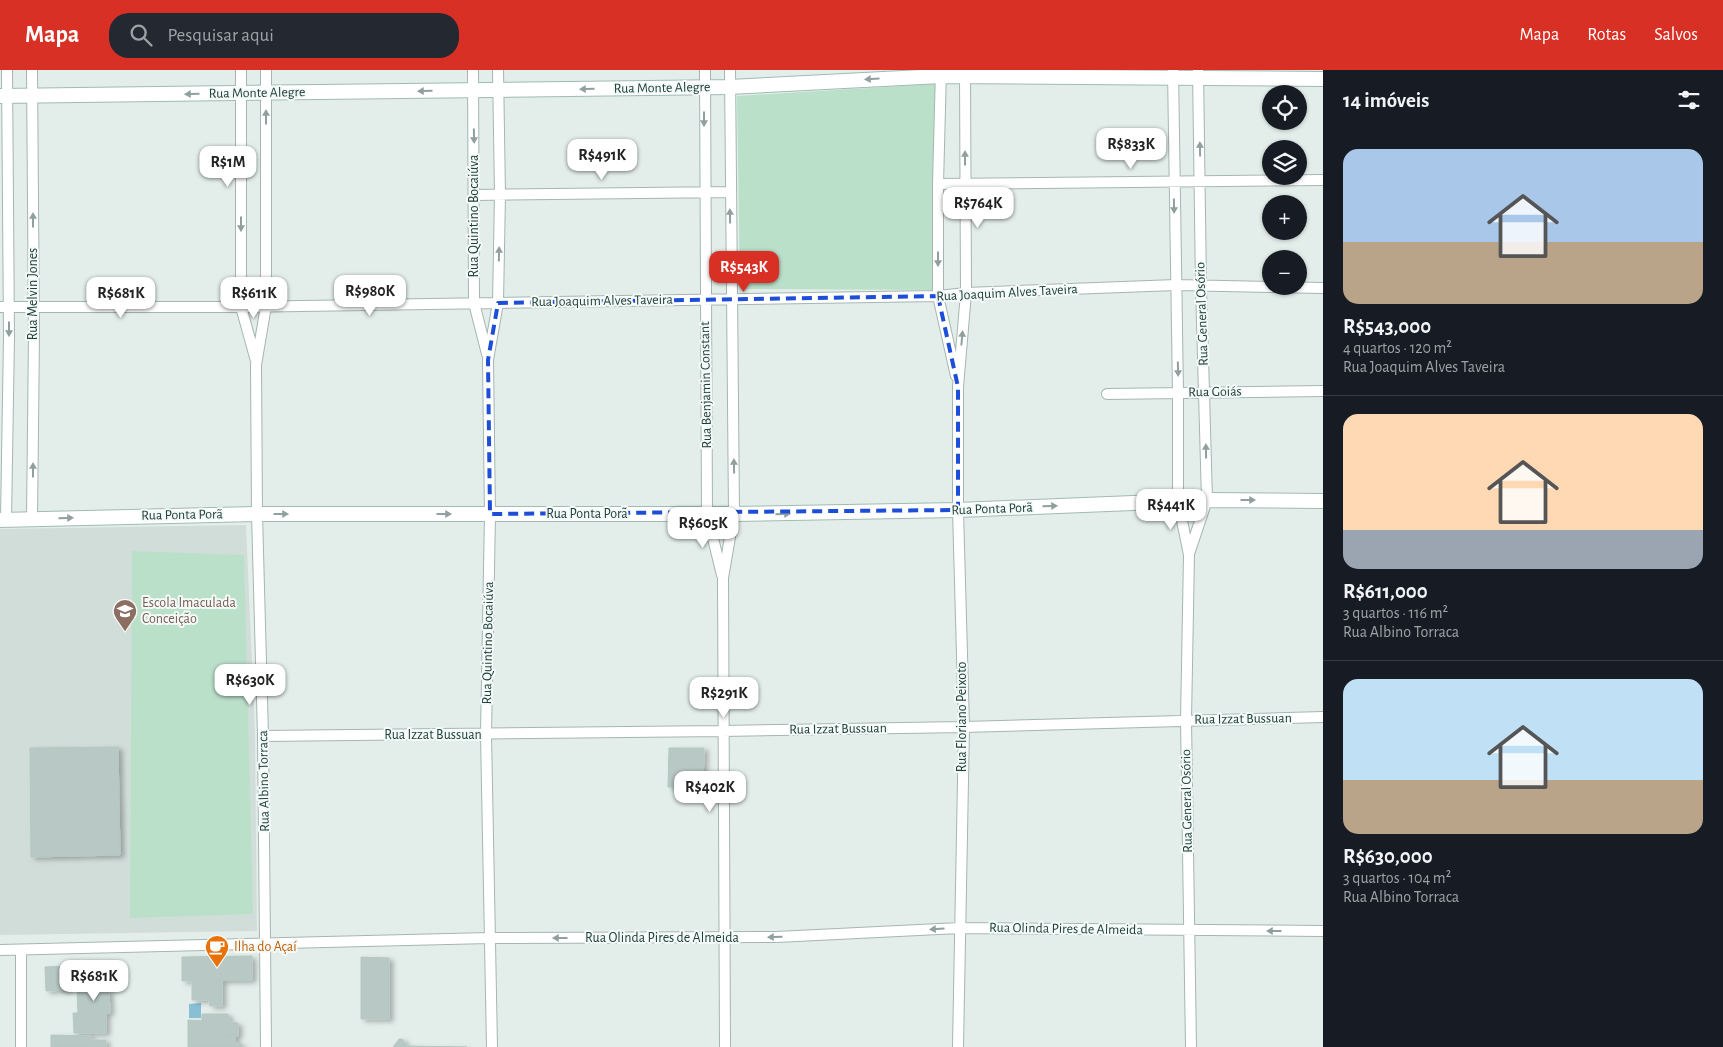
<!DOCTYPE html>
<html lang="pt">
<meta charset="utf-8">
<style>
:root{--surface:#171b24;--page:#242831;--text:#f1f3f6;--muted:#9ea1a6;--line:#363941;--accent:#d93025}
body{margin:0;font-family:"Alegreya Sans",sans-serif;background:var(--page);color:var(--text);height:100vh;display:flex;flex-direction:column;font-size:19px;white-space:nowrap}
*{box-sizing:border-box;margin:0}
p{font-size:16px;color:var(--muted)}
.icon{flex:none;width:28px;height:28px;fill:none;stroke:currentColor;stroke-width:2;stroke-linecap:round;stroke-linejoin:round}
.map{position:relative;flex:1;overflow:hidden}
.panel{display:flex;flex-direction:column;background:var(--surface);width:400px}
.panel>*{flex:none}
.buttons{position:absolute;left:1262px;top:15px;display:grid;gap:10px}
.buttons a{display:grid;place-items:center;width:45px;height:45px;border-radius:50%;background:var(--surface);box-shadow:0 1px 4px #0004;font-size:25px}
.price{position:absolute;translate:-50% -42px;padding:0 11px;border-radius:10px;background:#fff;color:#222;font-size:16px;line-height:32px;filter:drop-shadow(0 1px 2px #0008)}
.price::after{content:'';position:absolute;left:50%;top:30px;width:15px;height:11px;margin-left:-8px;background:inherit;clip-path:polygon(0 0,100% 0,50% 100%)}
.price.selected{background:var(--accent);color:#fff}
ul{padding:0;list-style:none}
li{display:grid;align-content:center;gap:10px;height:265px;padding:0 20px}
li+li{border-top:1px solid var(--line)}
li span{display:grid;place-items:center;height:155px;border-radius:15px;color:#555}
li>.icon{margin-inline-start:auto}
span .icon{width:90px;height:90px;fill:#fffc;stroke-width:1}
li b{font-size:21px}
h2{display:flex;justify-content:space-between;align-items:center;height:60px;padding:0 20px;font-size:21px}
header{display:flex;align-items:center;gap:30px;box-sizing:border-box;height:70px;padding:0 25px;background:var(--accent);color:#fff}
header strong{font-size:24px}
nav{display:flex;gap:28px;margin-inline-start:auto;font-size:18px}
.search{width:350px;height:45px;background:var(--page);display:flex;align-items:center;gap:12px;box-sizing:border-box;padding:0 18px;border-radius:20px;color:var(--muted);font-size:19px}
main{display:flex;flex:1;min-height:0}
.map>svg:first-child{display:block}
.built{fill:#d1ddd9}
.green{fill:#bbe0ca}
.water{fill:#88bfd5}
.building{fill:#b8c8c4;stroke:#b5c8c2;filter:url(#shadow)}
.lines{fill:none;stroke-linecap:round;stroke-linejoin:round}
.street-casing{stroke:#a5b6b2;stroke-width:12}
.secondary-casing{stroke:#a0bab4;stroke-width:16}
.street{stroke:#fff;stroke-width:10}
.secondary{stroke:#fff;stroke-width:14}
.oneway{fill:#90a09e}
.marked{fill:none;stroke:#1d4ed8;stroke-width:4;stroke-dasharray:10 6;stroke-linejoin:round}
.labels{text-anchor:middle;dominant-baseline:central;stroke-width:4;stroke-linejoin:round;paint-order:stroke}
.street-label{font-size:14px;fill:#21403c;stroke:#f4faf7}
.education-label{font-size:14px;fill:#785e54;stroke:#f4faf7;text-anchor:start}
.food-label{font-size:14px;fill:#c56008;stroke:#f4faf7;text-anchor:start}
</style>
<header>
<strong>Mapa</strong>
<div class="search"><svg class="icon" aria-label="search" viewBox="0 0 24 24"><circle cx="10" cy="10" r="6"/><path d="M15 15l6 6"/></svg>Pesquisar aqui</div>
<nav><a>Mapa</a><a>Rotas</a><a>Salvos</a></nav>
</header>
<main>
<div class="map">
<svg width="1323" height="977" viewBox="0 0 1323 977">
<defs>
<filter id="shadow"><feDropShadow dx="4" dy="2.5" stdDeviation="2.5" flood-color="#0004"/></filter>
</defs>
<rect width="100%" height="100%" fill="#e3eeea"/>
<!-- built -->
<path class="built" d="M246,455L255,665L257,861L0,865V459Z
M110,896H124V918H81V899H110Z"/>
<!-- green -->
<path class="green" d="M935,14L933,220L740,219L737,26Z
M132,481L244,485L253,844L130,848Z"/>
<!-- water -->
<path class="water" d="M201,933V948H189V934Z"/>
<!-- building -->
<path class="building" d="M118,677L120,785L31,787L30,678Z
M669,678H704L703,718L668,717Z
M252,886V910L182,911V887Z
M361,887L389,888V949H361Z
M70,895H74L75,912H71Z
M68,896V920L46,921L45,897Z
M192,911H222V936H210L209,930H192Z
M77,920H109L110,943H78Z
M73,943H106V963H74Z
M202,944H228L229,952L238,953V966L188,965V950L202,951Z
M51,965L91,966L92,970H106V977H51Z
M188,965L235,966V973L242,974V977H188Z
M399,969H402L407,976L467,977H393Z"/>
<g class="lines">
<!-- street casing -->
<g class="street-casing">
<path id="street" d="M32,0L34,264L32,449
M241,0V237L256,291
M266,0V236L256,295L257,444L263,666L266,977
M473,0L474,233L487,284
M705,0L707,444L722,505
M941,0L938,114V226L956,306
M1173,0L1178,323V431L1189,485L1186,650L1191,977
M938,114L1323,110
M474,125L730,122
M0,237H241L938,226L966,223L1176,215L1323,218
M1107,324L1323,321
M6,450L9,267L7,0
M1189,484L1207,430L1201,216L1198,0
M263,666L722,661L964,657L1323,647
M0,880L489,868L776,867L960,858L1323,861
M21,977V880
M492,977L486,664L490,444L488,290L498,233L500,124L498,0
M725,977L723,508L734,444L730,0
M958,977L964,657L958,440V317L966,223L965,1"/>
</g>
<!-- secondary casing -->
<g class="secondary-casing">
<path id="secondary" d="M0,26L729,17L941,6L1323,9
M0,450L257,444H734L958,440L1207,430L1323,431"/>
</g>
<!-- street -->
<use href="#street" class="street"/>
<!-- secondary -->
<use href="#secondary" class="secondary"/>
</g>
<!-- one-way arrows -->
<defs><path id="oneway-solid" d="M-6-.8H1V-3.2L6.5 0L1 3.2V.8H-6Z" transform="scale(1.25)"/></defs>
<g class="oneway">
<use href="#oneway-solid" transform="translate(872 9) rotate(177)"/>
<use href="#oneway-solid" transform="translate(587 19) rotate(179)"/>
<use href="#oneway-solid" transform="translate(425 21) rotate(179)"/>
<use href="#oneway-solid" transform="translate(192 24) rotate(179)"/>
<use href="#oneway-solid" transform="translate(266 47) rotate(-90)"/>
<use href="#oneway-solid" transform="translate(704 49) rotate(90)"/>
<use href="#oneway-solid" transform="translate(474 66) rotate(89)"/>
<use href="#oneway-solid" transform="translate(1200 79) rotate(-91)"/>
<use href="#oneway-solid" transform="translate(965 88) rotate(-90)"/>
<use href="#oneway-solid" transform="translate(1174 136) rotate(89)"/>
<use href="#oneway-solid" transform="translate(730 146) rotate(-91)"/>
<use href="#oneway-solid" transform="translate(33 150) rotate(-90)"/>
<use href="#oneway-solid" transform="translate(241 154) rotate(90)"/>
<use href="#oneway-solid" transform="translate(499 184) rotate(-89)"/>
<use href="#oneway-solid" transform="translate(938 189) rotate(90)"/>
<use href="#oneway-solid" transform="translate(9 259) rotate(90)"/>
<use href="#oneway-solid" transform="translate(962 268) rotate(-85)"/>
<use href="#oneway-solid" transform="translate(1178 299) rotate(89)"/>
<use href="#oneway-solid" transform="translate(1206 381) rotate(-91)"/>
<use href="#oneway-solid" transform="translate(734 396) rotate(-91)"/>
<use href="#oneway-solid" transform="translate(33 400) rotate(-90)"/>
<use href="#oneway-solid" transform="translate(1248 430)"/>
<use href="#oneway-solid" transform="translate(1050 436) rotate(-2)"/>
<use href="#oneway-solid" transform="translate(281 444)"/>
<use href="#oneway-solid" transform="translate(444 444)"/>
<use href="#oneway-solid" transform="translate(783 444) rotate(-1)"/>
<use href="#oneway-solid" transform="translate(66 448) rotate(-1)"/>
<use href="#oneway-solid" transform="translate(937 859) rotate(177)"/>
<use href="#oneway-solid" transform="translate(1274 861) rotate(-180)"/>
<use href="#oneway-solid" transform="translate(775 867) rotate(179)"/>
<use href="#oneway-solid" transform="translate(560 868) rotate(180)"/>
</g>
<!-- marked area -->
<path class="marked" d="M938,226L958,317V440L490,444L488,290L498,233Z"/>
<!-- icons -->
<defs>
<g id="school-pin" transform="scale(1.25)"><path d="M0 17L-7.5 6A9.5 9.5 0 1 1 7.5 6Z" fill="#8d6e63" stroke="#f4faf7"/><path d="M0-5L7-2L0 1L-7-2ZM-4 1L0 2.5L4 1V4Q0 6-4 4Z" fill="#fff"/></g>
<g id="cafe-pin" transform="scale(1.25)"><path d="M0 17L-7.5 6A9.5 9.5 0 1 1 7.5 6Z" fill="#e8710a" stroke="#f4faf7"/><path d="M-5.5-4.5H6V0H3Q3 3.5 0 3.5H-2.5Q-5.5 3.5-5.5 0ZM3-3.2v2h1.7v-2ZM-6 4.5H4V6H-6Z" fill="#fff"/></g>
</defs>
<g fill-rule="evenodd">
<use href="#school-pin" x="125" y="541"/>
<use href="#cafe-pin" x="217" y="877"/>
</g>
<g class="labels">
<!-- street labels -->
<g class="street-label">
<text transform="translate(662 18) rotate(-1)">Rua Monte Alegre</text>
<text transform="translate(257 23) rotate(-1)">Rua Monte Alegre</text>
<text transform="translate(474 146) rotate(-90)">Rua Quintino Bocaiúva</text>
<text transform="translate(1007 223) rotate(-3)">Rua Joaquim Alves Taveira</text>
<text transform="translate(33 224) rotate(-90)">Rua Melvin Jones</text>
<text transform="translate(602 231) rotate(-1)">Rua Joaquim Alves Taveira</text>
<text transform="translate(1202 244) rotate(-92)">Rua General Osório</text>
<text transform="translate(706 315) rotate(-91)">Rua Benjamin Constant</text>
<text transform="translate(1215 322) rotate(-1)">Rua Goiás</text>
<text transform="translate(992 439) rotate(-2)">Rua Ponta Porã</text>
<text x="587" y="444">Rua Ponta Porã</text>
<text transform="translate(182 445) rotate(-1)">Rua Ponta Porã</text>
<text transform="translate(488 573) rotate(-89)">Rua Quintino Bocaiúva</text>
<text transform="translate(962 647) rotate(-90)">Rua Floriano Peixoto</text>
<text transform="translate(1243 649) rotate(-1)">Rua Izzat Bussuan</text>
<text transform="translate(838 659) rotate(-1)">Rua Izzat Bussuan</text>
<text x="433" y="665">Rua Izzat Bussuan</text>
<text transform="translate(264 711) rotate(-91)">Rua Albino Torraca</text>
<text transform="translate(1187 731) rotate(-91)">Rua General Osório</text>
<text transform="translate(1066 859) rotate(1)">Rua Olinda Pires de Almeida</text>
<text x="662" y="868">Rua Olinda Pires de Almeida</text>
</g>
<!-- education labels -->
<g class="education-label">
<text x="142" y="533">Escola Imaculada<tspan x="142" dy="16">Conceição</tspan></text>
</g>
<!-- food labels -->
<g class="food-label">
<text x="234" y="877">Ilha do Açaí</text>
</g>
</g>
</svg>
<div class="buttons">
<a><svg class="icon" aria-label="locate" viewBox="0 0 24 24"><circle cx="12" cy="12" r="6"/><path d="M12 2v4M12 18v4M2 12h4M18 12h4"/></svg></a>
<a><svg class="icon" aria-label="layers" viewBox="0 0 24 24"><path d="M12 4l9 5-9 5-9-5zM3 14l9 5 9-5"/></svg></a>
<a>+</a>
<a>−</a>
</div>
<b class="price" style="left:1131px;top:100px">R$833K</b>
<b class="price" style="left:602px;top:111px">R$491K</b>
<b class="price" style="left:228px;top:118px">R$1M</b>
<b class="price" style="left:978px;top:159px">R$764K</b>
<b class="price selected" style="left:744px;top:223px">R$543K</b>
<b class="price" style="left:370px;top:247px">R$980K</b>
<b class="price" style="left:121px;top:249px">R$681K</b>
<b class="price" style="left:254px;top:249px">R$611K</b>
<b class="price" style="left:1171px;top:461px">R$441K</b>
<b class="price" style="left:703px;top:479px">R$605K</b>
<b class="price" style="left:250px;top:636px">R$630K</b>
<b class="price" style="left:724px;top:649px">R$291K</b>
<b class="price" style="left:710px;top:743px">R$402K</b>
<b class="price" style="left:94px;top:932px">R$681K</b>
</div>
<section class="panel">
<h2>14 imóveis<svg class="icon" aria-label="filters" viewBox="0 0 24 24"><path d="M4 7h16M4 17h16"/><circle cx="9" cy="7" r="2"/><circle cx="15" cy="17" r="2"/></svg></h2>
<ul>
<li><span style="background:linear-gradient(#a9c7e8 60%,#b9a48a 0)"><svg class="icon" aria-label="home" viewBox="0 0 24 24"><path d="M3 11l9-7 9 7M6 9v11h12V9"/></svg></span><div><b>R$543,000</b><p>4 quartos · 120 m²</p><p>Rua Joaquim Alves Taveira</p></div></li>
<li><span style="background:linear-gradient(#ffd9b3 75%,#9aa5b1 0)"><svg class="icon" aria-label="home" viewBox="0 0 24 24"><path d="M3 11l9-7 9 7M6 9v11h12V9"/></svg></span><div><b>R$611,000</b><p>3 quartos · 116 m²</p><p>Rua Albino Torraca</p></div></li>
<li><span style="background:linear-gradient(#bfe0f5 65%,#b9a48a 0)"><svg class="icon" aria-label="home" viewBox="0 0 24 24"><path d="M3 11l9-7 9 7M6 9v11h12V9"/></svg></span><div><b>R$630,000</b><p>3 quartos · 104 m²</p><p>Rua Albino Torraca</p></div></li>
</ul>
</section>
</main>
